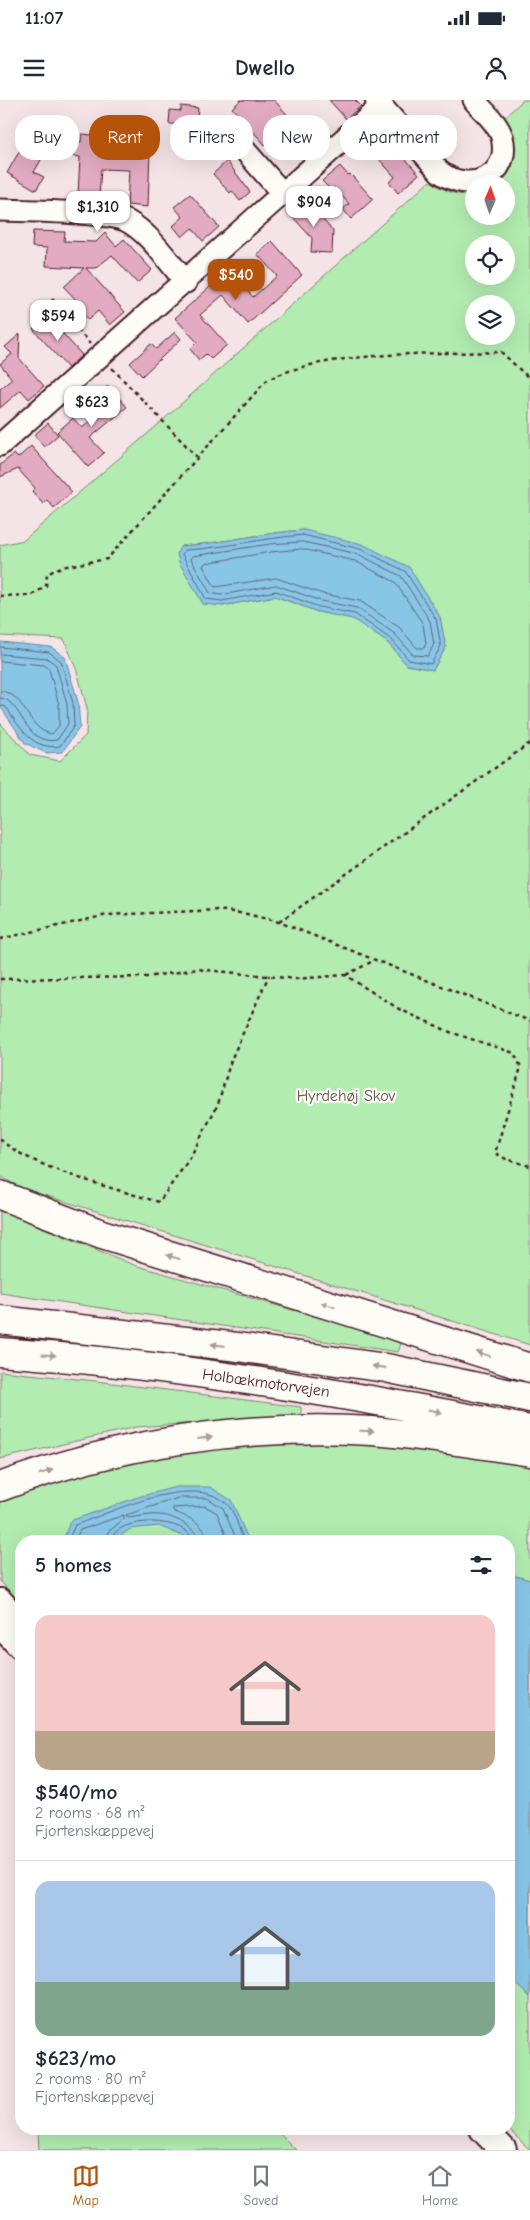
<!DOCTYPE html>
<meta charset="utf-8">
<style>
:root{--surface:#fff;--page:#f2f2f3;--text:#1f2937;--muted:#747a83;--line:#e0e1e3;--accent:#b45309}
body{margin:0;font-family:"Comic Neue",sans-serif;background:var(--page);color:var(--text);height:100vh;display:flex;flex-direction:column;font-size:19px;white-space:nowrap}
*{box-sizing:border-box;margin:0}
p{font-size:16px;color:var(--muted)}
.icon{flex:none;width:28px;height:28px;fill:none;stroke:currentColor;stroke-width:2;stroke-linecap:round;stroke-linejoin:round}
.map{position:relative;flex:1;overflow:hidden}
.details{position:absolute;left:15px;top:1435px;width:500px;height:600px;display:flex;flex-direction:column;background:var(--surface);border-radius:20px;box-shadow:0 5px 20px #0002}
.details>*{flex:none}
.hud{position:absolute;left:15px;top:15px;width:500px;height:45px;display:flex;gap:10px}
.needle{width:32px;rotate:2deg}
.buttons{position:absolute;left:465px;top:75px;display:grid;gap:10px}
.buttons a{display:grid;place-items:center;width:50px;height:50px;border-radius:50%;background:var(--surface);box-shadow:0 5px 20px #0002;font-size:25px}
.price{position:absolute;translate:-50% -42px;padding:0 11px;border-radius:10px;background:#fff;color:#222;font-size:16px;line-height:32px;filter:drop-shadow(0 1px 2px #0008)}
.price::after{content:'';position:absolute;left:50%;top:30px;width:15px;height:11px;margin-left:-8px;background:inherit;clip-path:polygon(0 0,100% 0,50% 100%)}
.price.active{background:var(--accent);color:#fff}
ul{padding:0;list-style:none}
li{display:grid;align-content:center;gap:10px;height:265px;padding:0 20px}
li+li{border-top:1px solid var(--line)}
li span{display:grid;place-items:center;height:155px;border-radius:15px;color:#555}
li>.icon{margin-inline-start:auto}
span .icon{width:90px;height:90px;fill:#fffc;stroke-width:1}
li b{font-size:21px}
h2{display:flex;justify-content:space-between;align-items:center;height:60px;padding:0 20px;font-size:21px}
.pill{padding:0 18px;border-radius:20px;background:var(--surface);box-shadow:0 5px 20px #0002;font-size:18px;line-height:45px}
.pill.active{background:var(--accent);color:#fff}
.status{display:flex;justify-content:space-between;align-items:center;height:35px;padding:0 25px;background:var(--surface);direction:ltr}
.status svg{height:14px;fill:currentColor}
header{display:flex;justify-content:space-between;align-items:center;height:65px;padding:0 20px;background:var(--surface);font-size:22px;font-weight:800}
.tabs{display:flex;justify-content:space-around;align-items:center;height:70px;border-top:1px solid var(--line);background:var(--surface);font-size:14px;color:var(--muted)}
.tabs a{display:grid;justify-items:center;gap:2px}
.tabs .active{color:var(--accent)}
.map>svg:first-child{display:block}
.green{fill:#b2ecb0;stroke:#7e866e;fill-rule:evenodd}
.water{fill:#88c6e8;stroke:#6f839c}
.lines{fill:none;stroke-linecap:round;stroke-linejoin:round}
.shore{stroke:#636277;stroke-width:1}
.building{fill:#e2abc1;stroke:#4a1f2b}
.minor-casing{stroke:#4a1f2b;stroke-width:25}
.major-casing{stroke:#4a1f2b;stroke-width:30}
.highway-casing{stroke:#4a1f2b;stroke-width:31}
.path{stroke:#4a1f2b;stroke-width:2.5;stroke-dasharray:4 4;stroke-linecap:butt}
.minor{stroke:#fdfcf7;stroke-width:21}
.major{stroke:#fdfcf7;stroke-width:26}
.highway{stroke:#fdfcf7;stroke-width:28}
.oneway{fill:#ac999b}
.labels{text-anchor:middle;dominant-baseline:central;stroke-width:4.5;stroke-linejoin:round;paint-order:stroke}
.park-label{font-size:16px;fill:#64524c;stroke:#fdfcf7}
.street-label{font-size:16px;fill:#4a1f2b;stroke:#fdfcf7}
</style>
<div class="status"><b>11:07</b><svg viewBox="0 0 49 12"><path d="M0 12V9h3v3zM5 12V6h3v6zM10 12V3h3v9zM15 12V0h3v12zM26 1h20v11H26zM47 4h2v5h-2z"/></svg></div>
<header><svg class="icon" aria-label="menu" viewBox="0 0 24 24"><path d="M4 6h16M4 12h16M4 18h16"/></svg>Dwello<svg class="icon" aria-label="person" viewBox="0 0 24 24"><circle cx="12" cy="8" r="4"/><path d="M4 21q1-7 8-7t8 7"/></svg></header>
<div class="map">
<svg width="530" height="2050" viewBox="0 0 530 2050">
<rect width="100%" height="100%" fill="#f5e4e7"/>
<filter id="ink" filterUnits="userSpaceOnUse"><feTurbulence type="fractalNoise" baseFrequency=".02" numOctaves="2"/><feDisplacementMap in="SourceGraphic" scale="10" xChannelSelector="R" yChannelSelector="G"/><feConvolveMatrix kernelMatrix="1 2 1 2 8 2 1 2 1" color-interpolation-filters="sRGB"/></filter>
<g filter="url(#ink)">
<!-- green -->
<path class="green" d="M523,0H530V1245L21,1088L0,1076V623L30,655L60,661L86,635L87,608L77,571L64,539L0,536V445L24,440L153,329L430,81C442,89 458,98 474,94V116H506V84H497L511,64L515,35L503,19ZM474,144H506V176H474ZM474,204H506V236H474ZM304,430L446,547L433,570L407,565L388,543L354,519L318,512L275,496L222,506L181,446C223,443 262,433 304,430Z
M0,1110L134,1165L402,1241L398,1252L0,1193Z
M0,1271L96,1281L301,1307V1316L136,1327L0,1359Z
M297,1343L409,1344L530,1364V2050L508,2029L509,1441H21V1505L0,1481V1396L153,1356L232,1346Z
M38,2029H275L296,2050H39Z"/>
<!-- water -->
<path class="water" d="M304,430L362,444L409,467L440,517L446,547L433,570L407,565L388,543L353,519L318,512L275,496L222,506L203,504L179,462L177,453L181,446C223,443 262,433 304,430Z
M0,542L51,547L65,557L78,602L80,627L62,652L46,653L25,643L0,606Z
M176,1387H210L231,1400L249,1441H190L185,1437L159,1426L130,1429L114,1441H63L70,1421L138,1397Z
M509,1474L530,1480V1897L509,1878Z"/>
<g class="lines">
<!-- shore -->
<path class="shore" d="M303,435L360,449L405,471L436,519L441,546L431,564L409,560L392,540L355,514L319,507L276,491L222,501L206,499L182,454L185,450C225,448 263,438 303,435Z
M303,442L358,454L401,476L430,521L434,544L428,556L413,555L395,534L357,508L321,501L276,485L221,495L210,493L191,459L193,456L270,444Z
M302,449L355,461L395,482L423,524L426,543L424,548H417L400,528L360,501L323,494L276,478L215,487L203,466L205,463L271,452Z
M0,547L49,552L61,561L73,603L74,626L60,646C33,651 19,627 6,607L0,605
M0,554L47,558L56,565L67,604L68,624L57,640C23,646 23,600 0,598
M0,561L44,565L49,569L59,605V626L52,634C26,630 26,592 0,591
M68,1441L75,1425C112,1412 192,1373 226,1403C235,1410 239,1431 244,1441
M75,1441L80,1430L124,1415V1419L108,1432L105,1441
M111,1441C114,1414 190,1417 193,1441
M199,1441C198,1428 172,1415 159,1415C149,1414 138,1417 128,1418L126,1415L178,1398H207L223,1408L237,1441
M207,1441C206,1422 188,1418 173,1411V1408L205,1406L217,1413L229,1441"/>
</g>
<!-- building -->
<path class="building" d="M241,0H274L314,44L299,57L279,35L266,46L232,8Z
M329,0H355L361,6L346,19Z
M181,6L198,8L196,30L211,46L197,59L188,50L190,48L179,36L180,24H169L170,10L181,11Z
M82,34L103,36L102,55L129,56L130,48L150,50L148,107L127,105L129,70L101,69L99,96L78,95L80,57L70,56V42H81Z
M383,34L419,74L398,93L389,82L395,77L368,47Z
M28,36L45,46L38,58L41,60L34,72L44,77L36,90L7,73Z
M227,61L250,92L240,101L232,91L230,93L213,74Z
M340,66L348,75L350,74L353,77L373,99L351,119L343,109L349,104L334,87L331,90L322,81Z
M190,94L219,127L203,141L192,128L182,137L173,126L183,117L174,107Z
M305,100L333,131L332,153L311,152L312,138L289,113Z
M33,131L65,132L64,141L96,142L105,133L116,146L124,139L152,170L137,183L112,155L96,168H86L125,212L110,225L98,211L88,220L77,208L81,205L64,187L84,168L46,166L47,148L32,147Z
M272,141L302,175L248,224L223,195L200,215L227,245L211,259L206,254L199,260L190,249L197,242L175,218L229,170L253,197L277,176L257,154Z
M47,216L82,255L68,268L33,229Z
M175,232L181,239L142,276L130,263L151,244L156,249Z
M20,234L19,258L44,286L29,299L21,290L0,308V289L12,279L0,264L12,254L5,247Z
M108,286L127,307L90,338L104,353L88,367L57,332L73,318L82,328L105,308L95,298Z
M48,323L58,335L44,347L34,335Z
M31,346L72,392L54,408L47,400L43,404L32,391L35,388L18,369L0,377V365L14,354L18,358Z"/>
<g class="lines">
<!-- minor casing -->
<g class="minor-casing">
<path id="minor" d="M376,0L440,72C470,95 512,76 502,37C498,23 483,11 474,0
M234,38L283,94
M0,110C26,111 108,111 127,121C151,134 168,162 186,182
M0,345L381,6"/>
</g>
<!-- major casing -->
<g class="major-casing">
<path id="major" d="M0,1502L21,1525
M0,1524L21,1546
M483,2029L503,2050"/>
</g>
<!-- highway casing -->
<g class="highway-casing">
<path id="highway" d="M0,1095L102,1134L530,1268
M0,1220L230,1246L386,1268L530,1298
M0,1252C178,1265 355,1295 530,1330
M0,1387C116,1343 249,1323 372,1331C425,1335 478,1344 530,1352"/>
</g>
<!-- path -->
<path class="path" d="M52,199L90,244
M112,268L197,357
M0,496L32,495L46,486L47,474L61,467L107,459L266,281C321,250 437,254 501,252L530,279
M279,822L530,643
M0,839L107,815L218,810L247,814L279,822L530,921
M346,875L373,861
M0,879L147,877L197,869L296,879L345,875L399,909L450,932L514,953L521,967L495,1053L506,1059L530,1066
M0,1039C28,1067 119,1090 159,1102L190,1058L218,1004L231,960L269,875"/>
<!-- minor -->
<use href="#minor" class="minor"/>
<!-- major -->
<use href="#major" class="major"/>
<!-- highway -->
<use href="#highway" class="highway"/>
</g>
<!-- one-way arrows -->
<defs><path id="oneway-solid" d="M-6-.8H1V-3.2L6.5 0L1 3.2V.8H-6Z" transform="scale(1.25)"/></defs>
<g class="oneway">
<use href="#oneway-solid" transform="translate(173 1157) rotate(-163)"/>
<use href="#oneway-solid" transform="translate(328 1205) rotate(-163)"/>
<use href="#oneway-solid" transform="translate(218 1245) rotate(-173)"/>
<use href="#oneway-solid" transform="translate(483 1254) rotate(-163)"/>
<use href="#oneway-solid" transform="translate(49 1255) rotate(4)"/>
<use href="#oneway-solid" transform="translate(379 1267) rotate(-172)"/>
<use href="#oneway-solid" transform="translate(435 1311) rotate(11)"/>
<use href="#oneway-solid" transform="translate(367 1331) rotate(2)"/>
<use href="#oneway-solid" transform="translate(205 1338) rotate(-8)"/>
<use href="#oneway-solid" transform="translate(46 1372) rotate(-17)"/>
</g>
</g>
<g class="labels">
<!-- park labels -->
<g class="park-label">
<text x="346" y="996">Hyrdehøj Skov</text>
</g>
<!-- street labels -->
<g class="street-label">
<text transform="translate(266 1283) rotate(8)">Holbækmotorvejen</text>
</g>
</g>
</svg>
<div class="buttons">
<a><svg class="needle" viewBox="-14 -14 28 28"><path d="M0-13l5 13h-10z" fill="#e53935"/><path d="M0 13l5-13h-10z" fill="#747a83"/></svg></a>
<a><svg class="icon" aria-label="locate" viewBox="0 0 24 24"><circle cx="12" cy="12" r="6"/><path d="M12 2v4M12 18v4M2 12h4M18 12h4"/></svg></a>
<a><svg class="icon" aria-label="layers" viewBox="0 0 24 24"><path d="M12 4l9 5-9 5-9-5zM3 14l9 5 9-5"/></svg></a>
</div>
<b class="price" style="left:314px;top:128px">$904</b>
<b class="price" style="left:98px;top:133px">$1,310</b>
<b class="price active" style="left:236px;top:201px">$540</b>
<b class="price" style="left:58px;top:242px">$594</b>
<b class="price" style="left:92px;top:328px">$623</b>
<div class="hud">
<a class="pill">Buy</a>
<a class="pill active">Rent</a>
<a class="pill">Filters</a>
<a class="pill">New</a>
<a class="pill">Apartment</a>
</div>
<section class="details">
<h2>5 homes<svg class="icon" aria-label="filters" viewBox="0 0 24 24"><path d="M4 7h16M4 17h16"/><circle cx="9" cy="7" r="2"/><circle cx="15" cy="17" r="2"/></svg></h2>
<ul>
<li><span style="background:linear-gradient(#f6c9c9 75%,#b9a48a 0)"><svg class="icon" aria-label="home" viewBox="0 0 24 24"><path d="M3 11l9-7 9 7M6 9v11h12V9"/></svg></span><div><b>$540/mo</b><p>2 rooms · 68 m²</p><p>Fjortenskæppevej</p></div></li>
<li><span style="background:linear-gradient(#a9c7e8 65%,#7fa58c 0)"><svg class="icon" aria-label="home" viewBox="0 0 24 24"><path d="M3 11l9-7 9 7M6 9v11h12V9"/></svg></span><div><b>$623/mo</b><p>2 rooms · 80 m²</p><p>Fjortenskæppevej</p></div></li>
</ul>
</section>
</div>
<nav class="tabs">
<a class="active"><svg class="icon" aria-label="map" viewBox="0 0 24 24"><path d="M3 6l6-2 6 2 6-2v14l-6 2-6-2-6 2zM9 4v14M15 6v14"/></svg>Map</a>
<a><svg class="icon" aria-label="saved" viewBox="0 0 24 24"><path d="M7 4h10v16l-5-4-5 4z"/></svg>Saved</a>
<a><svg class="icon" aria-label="home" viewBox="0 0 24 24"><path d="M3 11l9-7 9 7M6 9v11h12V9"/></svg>Home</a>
</nav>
